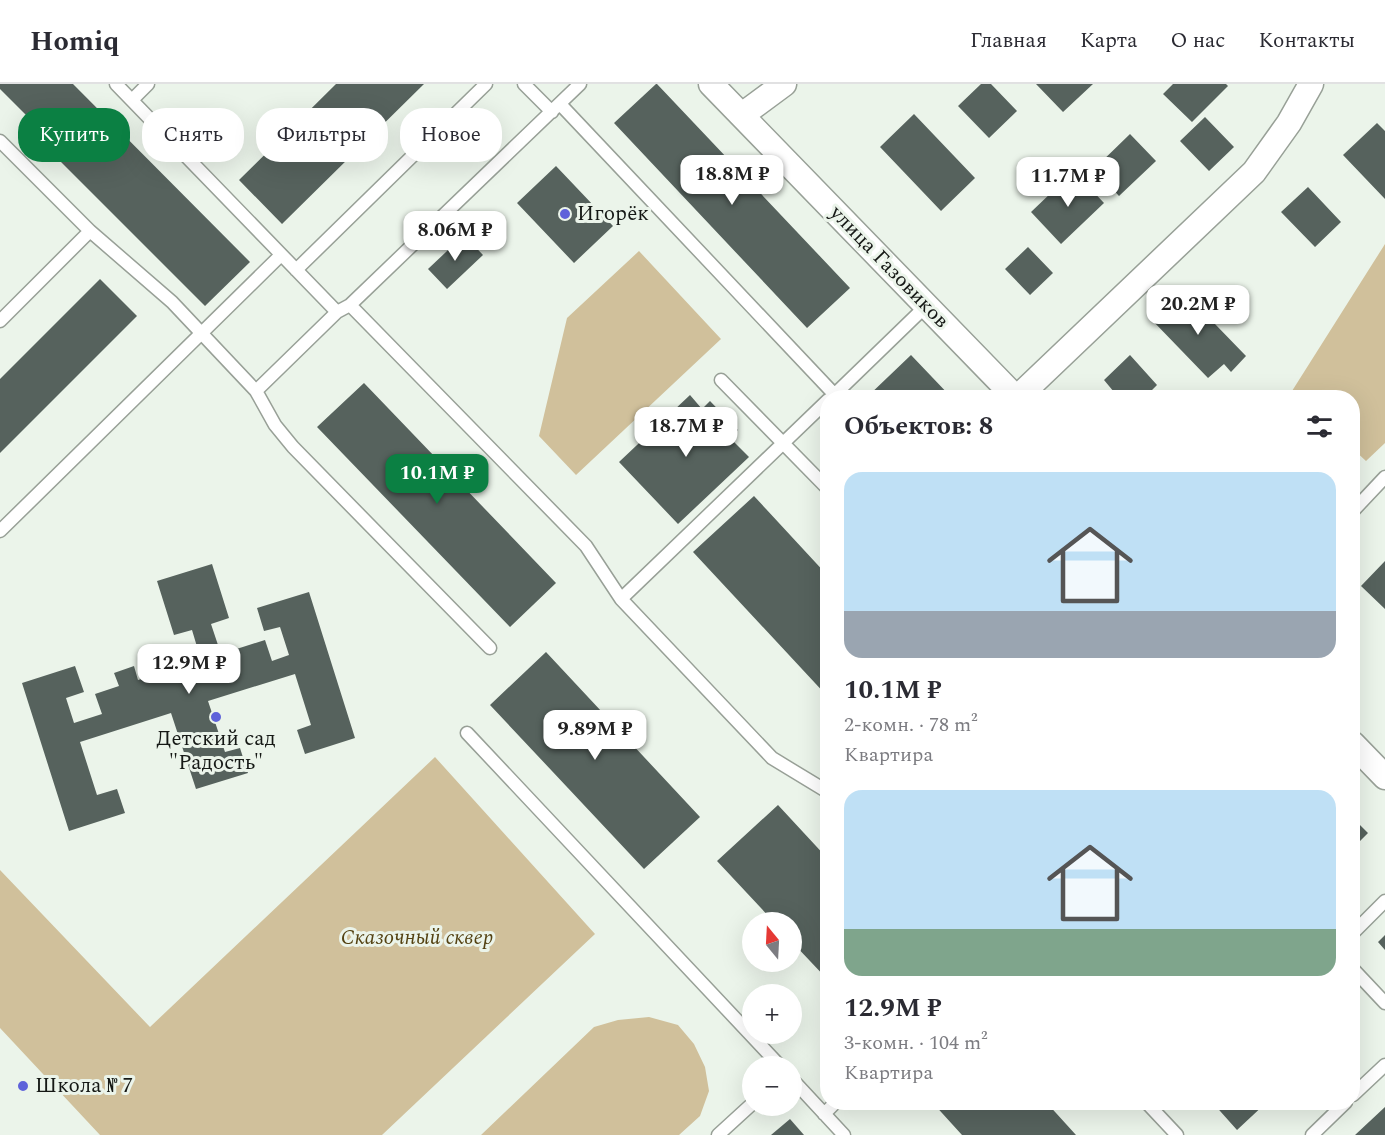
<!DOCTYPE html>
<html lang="ru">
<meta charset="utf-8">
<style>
:root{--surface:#fff;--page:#f7f7f7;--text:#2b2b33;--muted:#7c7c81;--line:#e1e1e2;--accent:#0b8043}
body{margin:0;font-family:Spectral,serif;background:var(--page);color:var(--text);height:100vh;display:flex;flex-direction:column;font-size:22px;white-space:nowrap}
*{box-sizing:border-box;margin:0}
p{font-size:20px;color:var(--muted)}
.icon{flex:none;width:33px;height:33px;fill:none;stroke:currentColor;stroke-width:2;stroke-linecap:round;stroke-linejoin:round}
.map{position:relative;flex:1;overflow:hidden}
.side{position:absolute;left:820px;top:306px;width:540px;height:720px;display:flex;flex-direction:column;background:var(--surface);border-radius:24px;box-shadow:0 6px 24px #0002}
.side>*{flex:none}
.top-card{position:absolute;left:18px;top:24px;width:570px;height:54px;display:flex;gap:12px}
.needle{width:39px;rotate:342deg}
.fabs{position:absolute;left:742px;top:828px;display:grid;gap:12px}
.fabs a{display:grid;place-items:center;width:60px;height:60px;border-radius:50%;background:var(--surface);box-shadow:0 6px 24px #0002;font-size:30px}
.price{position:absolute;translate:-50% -51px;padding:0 14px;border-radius:12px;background:#fff;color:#222;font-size:20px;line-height:39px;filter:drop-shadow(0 2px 3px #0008)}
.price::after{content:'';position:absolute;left:50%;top:36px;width:18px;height:14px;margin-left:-9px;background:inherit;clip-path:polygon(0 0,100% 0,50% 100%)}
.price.current{background:var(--accent);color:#fff}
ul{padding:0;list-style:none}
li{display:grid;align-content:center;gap:12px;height:318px;padding:0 24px}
li span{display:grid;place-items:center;height:186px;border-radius:18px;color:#555}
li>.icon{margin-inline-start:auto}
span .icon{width:108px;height:108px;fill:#fffc;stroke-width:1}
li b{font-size:26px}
h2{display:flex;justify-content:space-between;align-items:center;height:72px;padding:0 24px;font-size:26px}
.pill{padding:0 21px;border-radius:24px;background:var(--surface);box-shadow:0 6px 24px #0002;font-size:21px;line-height:54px}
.pill.current{background:var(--accent);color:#fff}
header{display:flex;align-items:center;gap:36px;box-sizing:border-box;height:84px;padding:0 30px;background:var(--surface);border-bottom:2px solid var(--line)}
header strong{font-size:28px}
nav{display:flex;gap:33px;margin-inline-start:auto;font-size:21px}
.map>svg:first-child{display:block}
.green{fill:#d0c09b}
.building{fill:#56625d}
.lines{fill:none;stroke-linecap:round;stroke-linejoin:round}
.service-casing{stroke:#98a097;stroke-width:15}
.minor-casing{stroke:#98a097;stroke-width:27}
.service{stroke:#fff;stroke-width:12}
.minor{stroke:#fff;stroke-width:24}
.poi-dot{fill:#5e62da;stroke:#ebf4ea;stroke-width:2}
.labels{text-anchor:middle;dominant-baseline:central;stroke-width:6;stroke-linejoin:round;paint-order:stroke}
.poi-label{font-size:21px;fill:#151815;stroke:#ebf4ea;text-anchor:start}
.street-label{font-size:21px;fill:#151815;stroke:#ebf4ea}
.park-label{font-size:21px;font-style:italic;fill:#544212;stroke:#ebf4ea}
</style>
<header>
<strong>Homiq</strong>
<nav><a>Главная</a><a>Карта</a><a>О нас</a><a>Контакты</a></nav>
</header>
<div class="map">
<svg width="1385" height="1051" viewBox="0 0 1385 1051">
<rect width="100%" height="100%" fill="#ebf4ea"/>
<!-- green -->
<path class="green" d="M1385,160V359L1366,377L1353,365V314L1298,313L1292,307Z
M639,167L721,255L576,391L539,352L567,234Z
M435,673L595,850L382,1051H100L0,944V786L150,943Z
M649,933L678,941L694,960L705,983L709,1007L700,1032L679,1051H481L594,943L618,936Z"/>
<!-- building -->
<path class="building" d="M0,0H73L250,178L205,222L22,39L28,33L0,5Z
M336,0H424L282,140L239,96Z
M656,0H657L850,204L807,244L614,39Z
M981,0H991L1017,27L989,54L958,22Z
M1036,0H1093L1063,28Z
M1173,0H1226L1228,2L1192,38L1163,10Z
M914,30L975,94L941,127L880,63Z
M1205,33L1234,63L1209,87L1180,57Z
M1377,39L1385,47V115L1343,71Z
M1130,50L1156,77L1119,112L1094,85Z
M556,82L613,142L574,179L517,119Z
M1074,87L1104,119L1061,160L1031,128Z
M1308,103L1341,138L1315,163L1281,128Z
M464,151L483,171L447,205L428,185Z
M1028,163L1053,189L1030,211L1005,185Z
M100,195L137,232L0,369V295Z
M1182,206L1246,272L1231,288L1224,280L1208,294L1151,235Z
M911,271L952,314H866Z
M1130,271L1157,301L1144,314H1119L1104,296Z
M364,299L556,499L510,543L317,343Z
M690,311L702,325L710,317L738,346L730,354L749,373L678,440L619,378Z
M754,412L828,492V613L693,468Z
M1385,477V525L1361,502Z
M212,480L229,534L211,540L221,570L265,556L272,577L289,571L280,543L264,547L257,524L309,508L355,654L305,670L297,646L311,641L295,590L208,617L225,668L240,664L248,689L196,705L171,629L80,658L97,711L117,705L125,729L69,747L22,599L75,582L84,608L66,614L74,639L102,630L95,610L119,602L114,589L134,582L138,596L201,576L192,546L174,551L157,497Z
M546,568L700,733L644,785L490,621Z
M778,721L828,775V896L792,858V838H774L717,777Z
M1353,734L1368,749L1353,764Z
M1385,851V866L1378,858Z
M932,1018H1046L1076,1051H962Z
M1212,1018H1267L1237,1046Z
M1385,1023V1051H1355Z
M790,1035L804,1051H771Z"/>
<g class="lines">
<!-- service casing -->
<g class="service-casing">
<path id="service" d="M116,0L337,228L350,221L580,0
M524,0L552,28
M132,16L148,0
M560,20L834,310
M0,57L90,147L172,218L256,307L275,341L293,363L490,564
M296,186L486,0
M350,221L586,462L621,515L772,674L828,708
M0,237L90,147
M721,296L828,405
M256,307L337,228
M831,314L927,221
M1353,427L1385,393
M0,447L281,171
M621,515L828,316
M467,649L780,982
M1353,849L1385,817
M1353,885L1385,919
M792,995L844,1051
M1353,1011L1385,981
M1146,1018L1177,1051
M824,1030L836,1018
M718,1051L753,1019
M1312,1051L1346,1018"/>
</g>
<!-- minor casing -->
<g class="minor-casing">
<path id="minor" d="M711,0L1016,314
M742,31L784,0
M1017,314L1254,88L1289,39L1311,0
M1353,660L1385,693"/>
</g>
<!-- service -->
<use href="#service" class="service"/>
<!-- minor -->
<use href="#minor" class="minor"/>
</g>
<!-- markers -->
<g class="poi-dot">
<circle cx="565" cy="130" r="6"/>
<circle cx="216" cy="633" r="6"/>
<circle cx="23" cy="1002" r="6"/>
</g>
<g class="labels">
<!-- poi labels -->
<g class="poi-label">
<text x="577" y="130">Игорёк</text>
<text x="216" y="655" text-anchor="middle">Детский сад<tspan x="216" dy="24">"Радость"</tspan></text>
<text x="35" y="1002">Школа № 7</text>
</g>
<!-- street labels -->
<g class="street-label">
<text transform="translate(889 183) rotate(46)">улица Газовиков</text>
</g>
<!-- park labels -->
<g class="park-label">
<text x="417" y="854">Сказочный сквер</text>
</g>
</g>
</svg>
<div class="fabs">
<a><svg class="needle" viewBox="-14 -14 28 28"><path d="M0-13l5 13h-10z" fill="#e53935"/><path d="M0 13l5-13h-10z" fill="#7c7c81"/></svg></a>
<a>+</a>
<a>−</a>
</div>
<b class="price" style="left:732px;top:122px">18.8M ₽</b>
<b class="price" style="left:1068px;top:124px">11.7M ₽</b>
<b class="price" style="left:455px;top:178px">8.06M ₽</b>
<b class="price" style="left:1198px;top:252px">20.2M ₽</b>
<b class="price" style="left:686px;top:374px">18.7M ₽</b>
<b class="price current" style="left:437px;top:421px">10.1M ₽</b>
<b class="price" style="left:189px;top:611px">12.9M ₽</b>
<b class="price" style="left:595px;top:677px">9.89M ₽</b>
<div class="top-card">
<a class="pill current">Купить</a>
<a class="pill">Снять</a>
<a class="pill">Фильтры</a>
<a class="pill">Новое</a>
</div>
<section class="side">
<h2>Объектов: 8<svg class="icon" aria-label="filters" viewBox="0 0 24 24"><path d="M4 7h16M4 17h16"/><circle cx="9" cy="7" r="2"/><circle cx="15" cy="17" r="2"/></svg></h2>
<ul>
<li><span style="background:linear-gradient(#bfe0f5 75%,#9aa5b1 0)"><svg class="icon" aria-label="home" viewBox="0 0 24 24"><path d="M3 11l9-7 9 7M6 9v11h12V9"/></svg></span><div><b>10.1M ₽</b><p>2-комн. · 78 m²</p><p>Квартира</p></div></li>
<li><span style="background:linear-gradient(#bfe0f5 75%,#7fa58c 0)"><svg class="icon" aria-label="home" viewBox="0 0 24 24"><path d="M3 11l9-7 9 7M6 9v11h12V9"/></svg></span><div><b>12.9M ₽</b><p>3-комн. · 104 m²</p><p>Квартира</p></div></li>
</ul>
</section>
</div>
